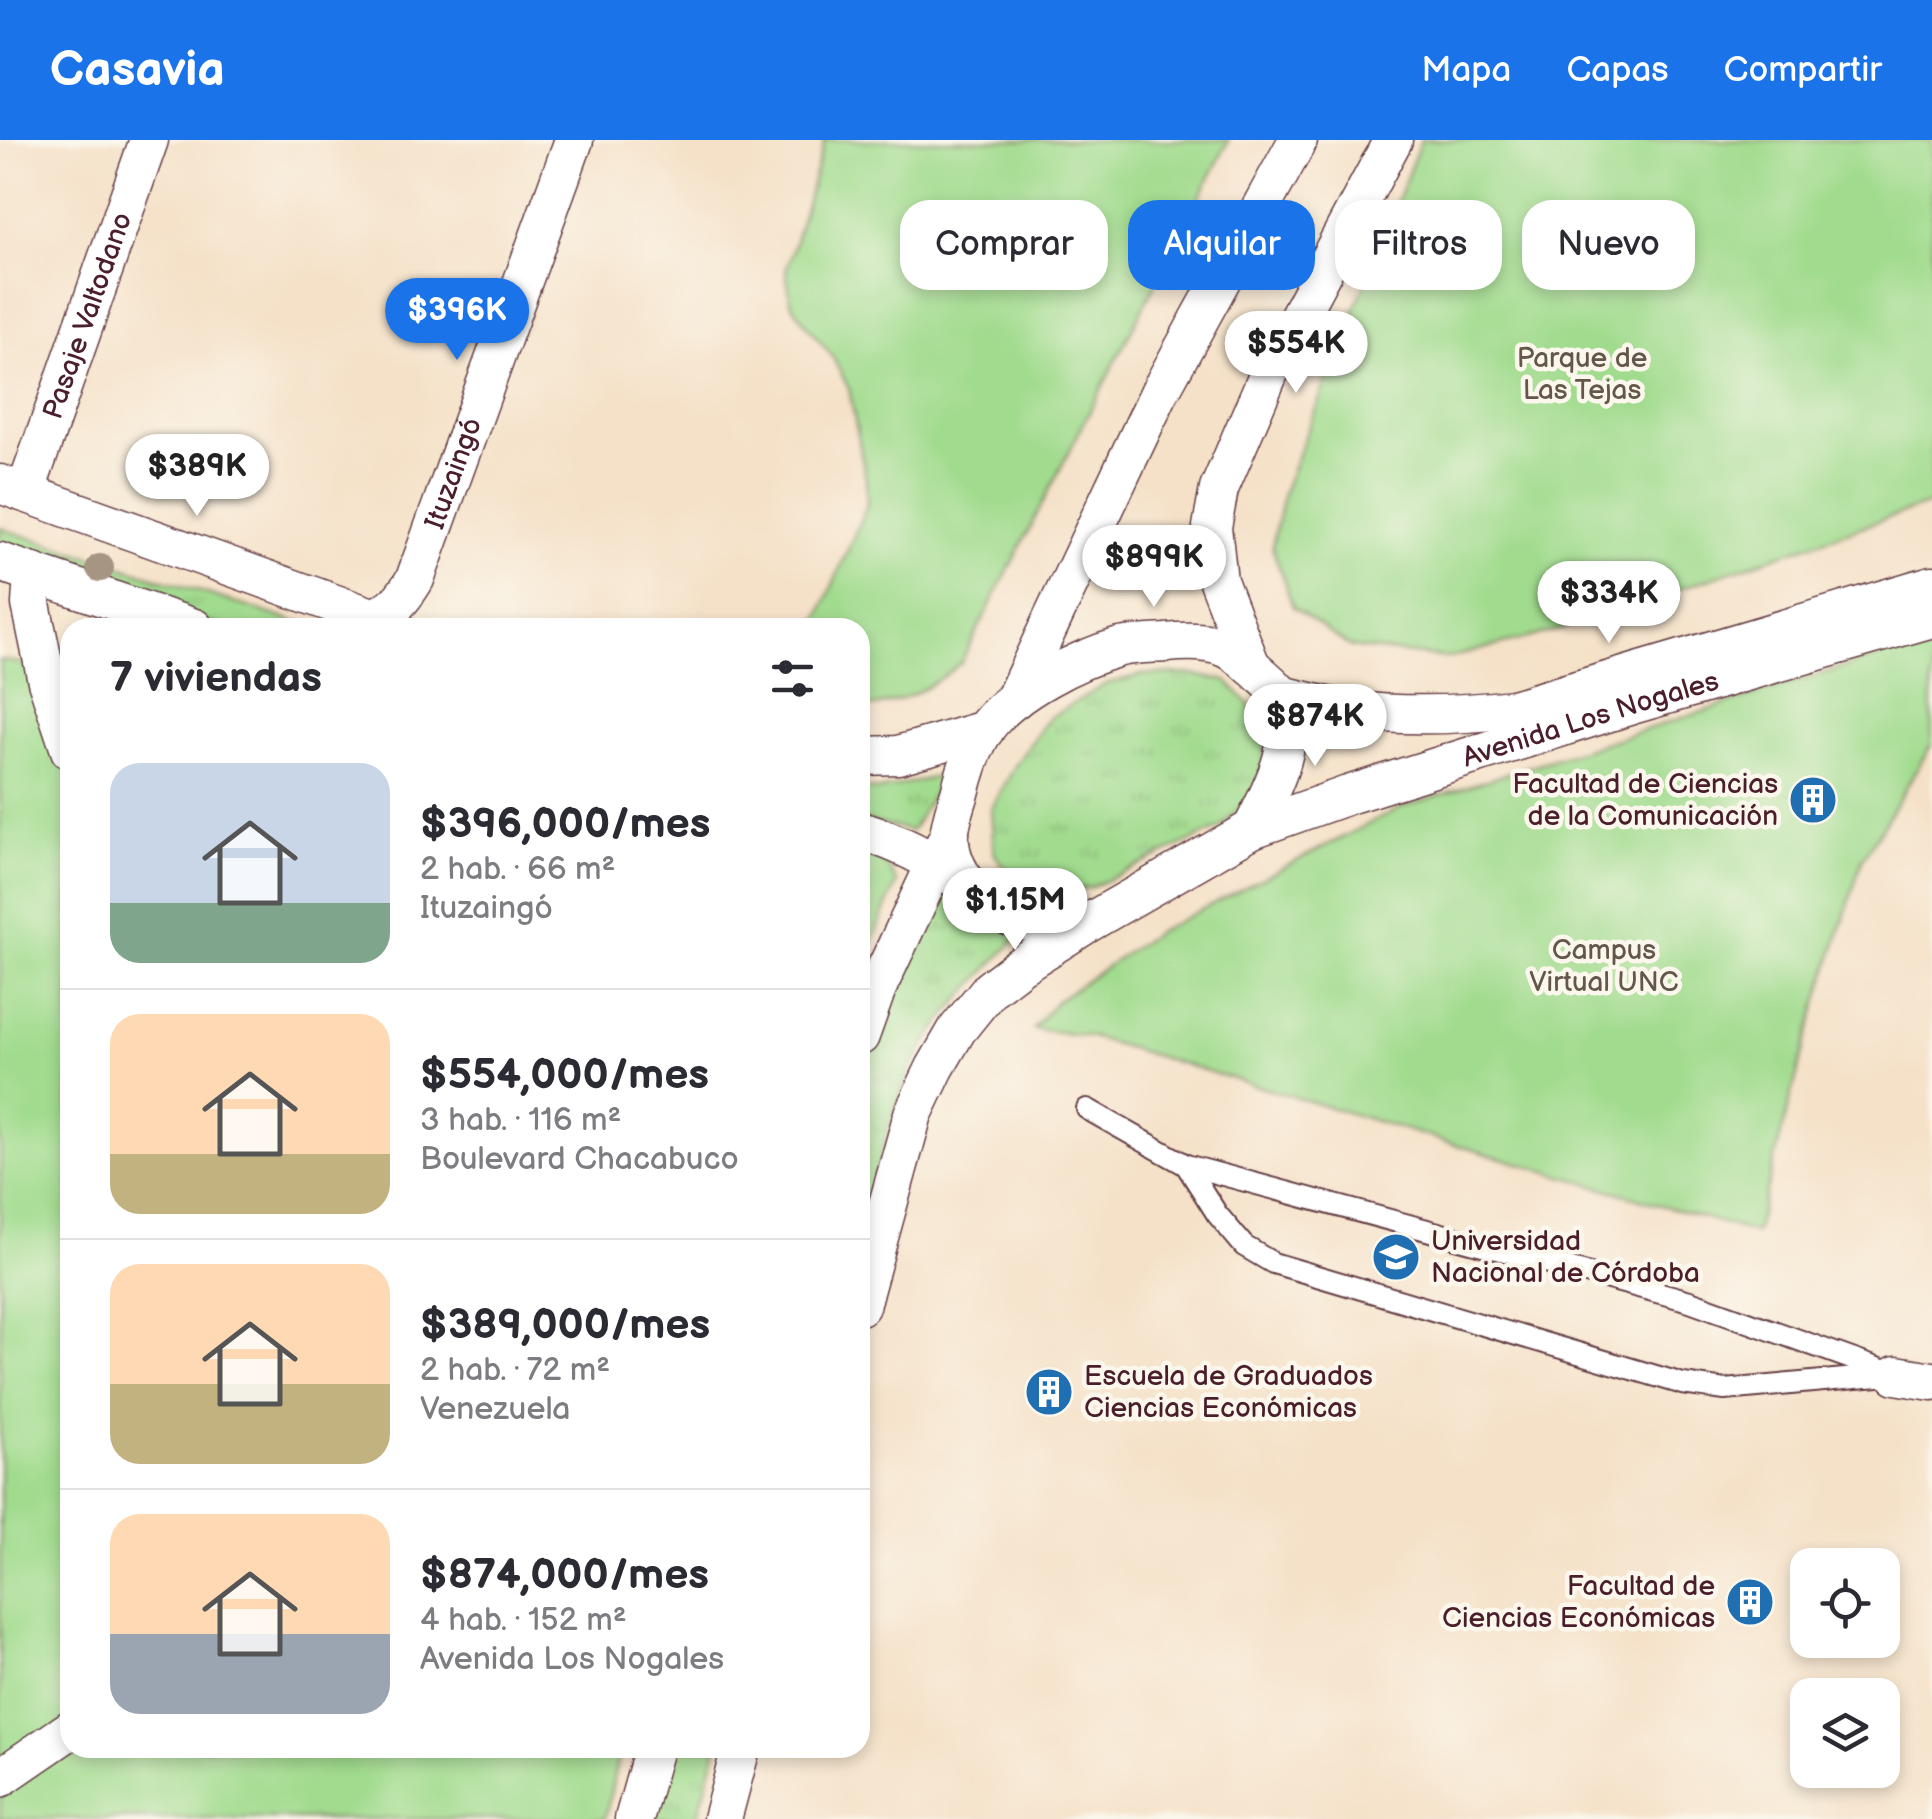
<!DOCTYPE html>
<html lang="es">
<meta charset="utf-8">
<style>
:root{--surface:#fff;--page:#f2f2f3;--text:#2b2b33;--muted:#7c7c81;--line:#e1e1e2;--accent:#1a73e8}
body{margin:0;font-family:"Balsamiq Sans",sans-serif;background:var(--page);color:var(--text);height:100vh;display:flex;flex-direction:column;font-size:38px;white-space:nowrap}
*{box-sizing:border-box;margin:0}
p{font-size:32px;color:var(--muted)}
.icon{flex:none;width:55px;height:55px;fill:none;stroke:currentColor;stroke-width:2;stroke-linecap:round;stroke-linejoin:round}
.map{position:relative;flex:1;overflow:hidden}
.sheet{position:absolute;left:60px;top:478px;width:810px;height:1140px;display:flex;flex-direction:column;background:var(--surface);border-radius:30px;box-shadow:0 5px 15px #0003}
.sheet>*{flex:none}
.banner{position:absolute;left:900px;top:60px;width:880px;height:90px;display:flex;gap:20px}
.tools{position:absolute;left:1790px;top:1408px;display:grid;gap:20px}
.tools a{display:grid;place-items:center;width:110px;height:110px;border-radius:20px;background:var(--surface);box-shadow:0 5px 15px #0003;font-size:50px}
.price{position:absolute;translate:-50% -85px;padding:0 22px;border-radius:35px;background:#fff;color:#222;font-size:32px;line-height:65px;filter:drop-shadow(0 2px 5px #0008)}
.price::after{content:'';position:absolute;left:50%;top:60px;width:30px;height:22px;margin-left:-15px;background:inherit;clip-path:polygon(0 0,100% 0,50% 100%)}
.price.active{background:var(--accent);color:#fff}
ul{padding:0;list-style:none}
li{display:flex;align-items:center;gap:30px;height:250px;padding:0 50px}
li+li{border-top:2px solid var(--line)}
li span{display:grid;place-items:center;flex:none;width:280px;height:200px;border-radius:30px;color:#555}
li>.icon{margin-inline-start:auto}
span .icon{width:120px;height:120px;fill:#fffc;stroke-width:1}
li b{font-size:42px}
h2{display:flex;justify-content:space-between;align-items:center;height:120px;padding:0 50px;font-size:42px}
.tag{padding:0 35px;border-radius:30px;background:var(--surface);box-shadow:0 5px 15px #0003;font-size:35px;line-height:90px}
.tag.active{background:var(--accent);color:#fff}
header{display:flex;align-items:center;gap:60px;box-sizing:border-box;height:140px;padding:0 50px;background:var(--accent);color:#fff}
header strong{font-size:48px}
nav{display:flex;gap:55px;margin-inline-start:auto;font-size:35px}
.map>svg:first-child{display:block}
.grass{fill:url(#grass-tufts);stroke:#767d5c;stroke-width:2.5}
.park{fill:#a1db8e;stroke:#767d5c;stroke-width:2.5}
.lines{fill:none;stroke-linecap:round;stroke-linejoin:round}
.service-casing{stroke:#643c43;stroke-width:24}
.minor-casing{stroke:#643c43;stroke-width:41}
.service{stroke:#fff;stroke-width:20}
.minor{stroke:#fff;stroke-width:38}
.tree{fill:#a59582}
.labels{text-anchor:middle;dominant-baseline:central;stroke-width:9;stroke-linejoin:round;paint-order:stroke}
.street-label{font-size:28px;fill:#4a1f2b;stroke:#fbf7ec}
.park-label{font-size:28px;fill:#645749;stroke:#fbf7ec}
.poi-label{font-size:28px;fill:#4a1f2b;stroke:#fbf7ec;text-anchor:end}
</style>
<header>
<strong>Casavia</strong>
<nav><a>Mapa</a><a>Capas</a><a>Compartir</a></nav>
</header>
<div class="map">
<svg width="1932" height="1679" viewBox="0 0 1932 1679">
<defs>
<pattern id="grass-tufts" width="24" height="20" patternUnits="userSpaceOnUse" patternTransform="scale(2.5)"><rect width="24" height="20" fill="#a1db8e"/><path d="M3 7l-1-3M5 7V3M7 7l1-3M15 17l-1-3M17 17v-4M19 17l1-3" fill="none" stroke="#8cbc7b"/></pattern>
</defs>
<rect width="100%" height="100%" fill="#fbf7ec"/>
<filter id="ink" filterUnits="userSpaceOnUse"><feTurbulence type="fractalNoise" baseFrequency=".01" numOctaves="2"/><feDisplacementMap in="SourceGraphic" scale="20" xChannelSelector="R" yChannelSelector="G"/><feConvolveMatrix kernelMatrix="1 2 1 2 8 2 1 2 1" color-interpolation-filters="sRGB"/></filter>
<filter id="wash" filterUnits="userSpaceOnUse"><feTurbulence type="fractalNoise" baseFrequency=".0048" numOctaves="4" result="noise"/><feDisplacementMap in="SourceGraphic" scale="40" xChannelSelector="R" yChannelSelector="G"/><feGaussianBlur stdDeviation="2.25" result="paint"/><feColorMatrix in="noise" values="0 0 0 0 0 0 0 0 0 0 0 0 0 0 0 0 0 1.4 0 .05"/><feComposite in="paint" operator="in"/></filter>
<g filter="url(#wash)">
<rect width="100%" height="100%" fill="#f5e1c8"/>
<!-- grass -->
<path class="grass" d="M0,388L311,487H224L0,413Z
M1188,534L1227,541L1249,564L1266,598L1262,629L1248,660L1220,688L1092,747L1044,755L1015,743L994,713L991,670L1018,621L1049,578L1106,544L1141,535Z
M944,635L911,691L860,679V647L877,651Z
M937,738L1022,793C983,835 937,877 911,930C886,980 875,1044 860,1098V922L880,859Z
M666,1608H717L697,1679H646Z"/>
<!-- park -->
<path class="park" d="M825,0H1229L961,522C931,548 900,565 860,568V488L815,487L867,365L866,339L849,249L832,216L805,183L791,162L786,131Z
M1421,0H1932V363L1555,491L1448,518L1350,507L1293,467L1272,407L1284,350Z
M1932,499V604L1862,720L1805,905L1755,1093L1088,896L1033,889L1056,861L1157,792L1402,667Z
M0,520L70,530V1608H620L605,1679H0Z
M860,705L881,715L897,743L860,829Z"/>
</g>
<g filter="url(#ink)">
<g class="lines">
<!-- service casing -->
<g class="service-casing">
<path id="service" d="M1087,969L1186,1025L1690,1161L1896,1235
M1186,1025L1217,1074L1244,1106L1273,1123L1683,1244L1725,1250L1889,1235"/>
</g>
<!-- minor casing -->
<g class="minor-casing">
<g id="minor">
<path d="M0,344L394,485"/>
<path id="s1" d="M25,353L149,0"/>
<path d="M0,422L194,488"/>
<path d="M33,433L31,464L47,541L70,610"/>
<path id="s2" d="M372,478C394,470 403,459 415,439L574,0"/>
<path d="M1251,526L1218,441L1212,387L1219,349L1271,228L1393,0"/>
<path d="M1281,555C1304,560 1327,567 1350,570C1404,577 1459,575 1513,569L1932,445"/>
<path d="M1014,560L1159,253L1298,0"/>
<path d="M860,616L898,615L985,590"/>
<path d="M860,691C895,701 926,715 955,738"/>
<path d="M1088,783C1066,784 1041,786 1020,780C983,770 946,731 950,690C952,678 956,665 960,653C965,633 973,607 985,589C1011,552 1077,519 1120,507C1135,504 1151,504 1166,503C1185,501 1208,500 1226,508C1237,513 1248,523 1257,531C1265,539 1278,548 1282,558C1298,603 1271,650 1252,689"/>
<path d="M860,896L877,848L950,693"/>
<path id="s3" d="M860,1166L913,974L935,928L957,890L990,849L1020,826L1088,783L1252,689L1348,655L1635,564L1932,478"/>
<path d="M1896,1235L1932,1241"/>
<path d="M0,1638L70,1590"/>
<path d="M634,1679L654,1608"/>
<path d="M722,1679L741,1608"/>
</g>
</g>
<!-- service -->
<use href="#service" class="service"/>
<!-- minor -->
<use href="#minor" class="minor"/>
</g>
<!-- trees -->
<circle class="tree" cx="100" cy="428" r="14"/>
</g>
<!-- icons -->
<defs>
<g id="building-disc" transform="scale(2.5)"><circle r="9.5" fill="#1f6fb2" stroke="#fbf7ec"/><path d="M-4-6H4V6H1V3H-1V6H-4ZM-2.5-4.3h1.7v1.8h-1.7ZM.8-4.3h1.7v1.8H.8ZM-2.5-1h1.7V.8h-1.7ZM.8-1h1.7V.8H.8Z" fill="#fff"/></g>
<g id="university-disc" transform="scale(2.5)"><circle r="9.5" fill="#1f6fb2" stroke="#fbf7ec"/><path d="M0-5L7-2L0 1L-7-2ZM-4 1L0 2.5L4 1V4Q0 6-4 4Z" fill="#fff"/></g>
</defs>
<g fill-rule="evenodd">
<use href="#building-disc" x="1813" y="660"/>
<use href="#university-disc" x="1396" y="1117"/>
<use href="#building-disc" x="1049" y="1252"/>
<use href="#building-disc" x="1750" y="1462"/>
</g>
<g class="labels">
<!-- street labels -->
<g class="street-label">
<text stroke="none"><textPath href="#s1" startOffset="188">Pasaje Valtodano</textPath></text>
<text stroke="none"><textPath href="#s2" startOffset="172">Ituzaingó</textPath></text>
<text stroke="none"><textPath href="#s3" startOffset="1010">Avenida Los Nogales</textPath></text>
</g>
<!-- park labels -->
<g class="park-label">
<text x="1582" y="218">Parque de<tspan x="1582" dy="32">Las Tejas</tspan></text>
<text x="1604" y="810">Campus<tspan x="1604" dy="32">Virtual UNC</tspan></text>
</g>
<!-- poi labels -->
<g class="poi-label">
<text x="1778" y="644">Facultad de Ciencias<tspan x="1778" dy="32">de la Comunicación</tspan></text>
<text x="1431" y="1101" text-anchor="start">Universidad<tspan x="1431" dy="32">Nacional de Córdoba</tspan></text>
<text x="1084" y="1236" text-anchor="start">Escuela de Graduados<tspan x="1084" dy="32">Ciencias Económicas</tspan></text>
<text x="1715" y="1446">Facultad de<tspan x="1715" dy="32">Ciencias Económicas</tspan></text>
</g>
</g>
</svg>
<div class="tools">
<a><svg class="icon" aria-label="locate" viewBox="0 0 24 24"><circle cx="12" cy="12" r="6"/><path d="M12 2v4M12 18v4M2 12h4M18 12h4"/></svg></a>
<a><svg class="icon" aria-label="layers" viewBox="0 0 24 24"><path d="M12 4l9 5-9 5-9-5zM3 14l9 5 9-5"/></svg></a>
</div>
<b class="price active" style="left:457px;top:223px">$396K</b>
<b class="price" style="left:1296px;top:256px">$554K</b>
<b class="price" style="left:197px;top:379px">$389K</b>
<b class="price" style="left:1154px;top:470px">$899K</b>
<b class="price" style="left:1609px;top:506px">$334K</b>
<b class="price" style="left:1315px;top:629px">$874K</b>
<b class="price" style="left:1015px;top:813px">$1.15M</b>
<div class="banner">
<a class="tag">Comprar</a>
<a class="tag active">Alquilar</a>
<a class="tag">Filtros</a>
<a class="tag">Nuevo</a>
</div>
<section class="sheet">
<h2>7 viviendas<svg class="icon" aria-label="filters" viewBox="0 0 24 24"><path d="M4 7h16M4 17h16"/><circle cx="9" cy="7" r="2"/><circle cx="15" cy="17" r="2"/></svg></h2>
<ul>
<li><span style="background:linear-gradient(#c9d6e8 70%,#7fa58c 0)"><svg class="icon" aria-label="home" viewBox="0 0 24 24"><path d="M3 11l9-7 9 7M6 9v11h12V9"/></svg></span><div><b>$396,000/mes</b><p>2 hab. · 66 m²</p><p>Ituzaingó</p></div></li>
<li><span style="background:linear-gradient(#ffd9b3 70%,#c2b280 0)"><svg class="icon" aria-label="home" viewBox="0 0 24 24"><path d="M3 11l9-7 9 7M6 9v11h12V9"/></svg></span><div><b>$554,000/mes</b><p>3 hab. · 116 m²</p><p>Boulevard Chacabuco</p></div></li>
<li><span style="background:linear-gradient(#ffd9b3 60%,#c2b280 0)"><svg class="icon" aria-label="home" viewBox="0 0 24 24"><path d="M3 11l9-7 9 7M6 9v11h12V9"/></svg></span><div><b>$389,000/mes</b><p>2 hab. · 72 m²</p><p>Venezuela</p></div></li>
<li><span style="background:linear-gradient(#ffd9b3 60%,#9aa5b1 0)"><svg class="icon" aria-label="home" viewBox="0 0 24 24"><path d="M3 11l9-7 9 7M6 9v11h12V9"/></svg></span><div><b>$874,000/mes</b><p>4 hab. · 152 m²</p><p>Avenida Los Nogales</p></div></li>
</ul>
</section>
</div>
